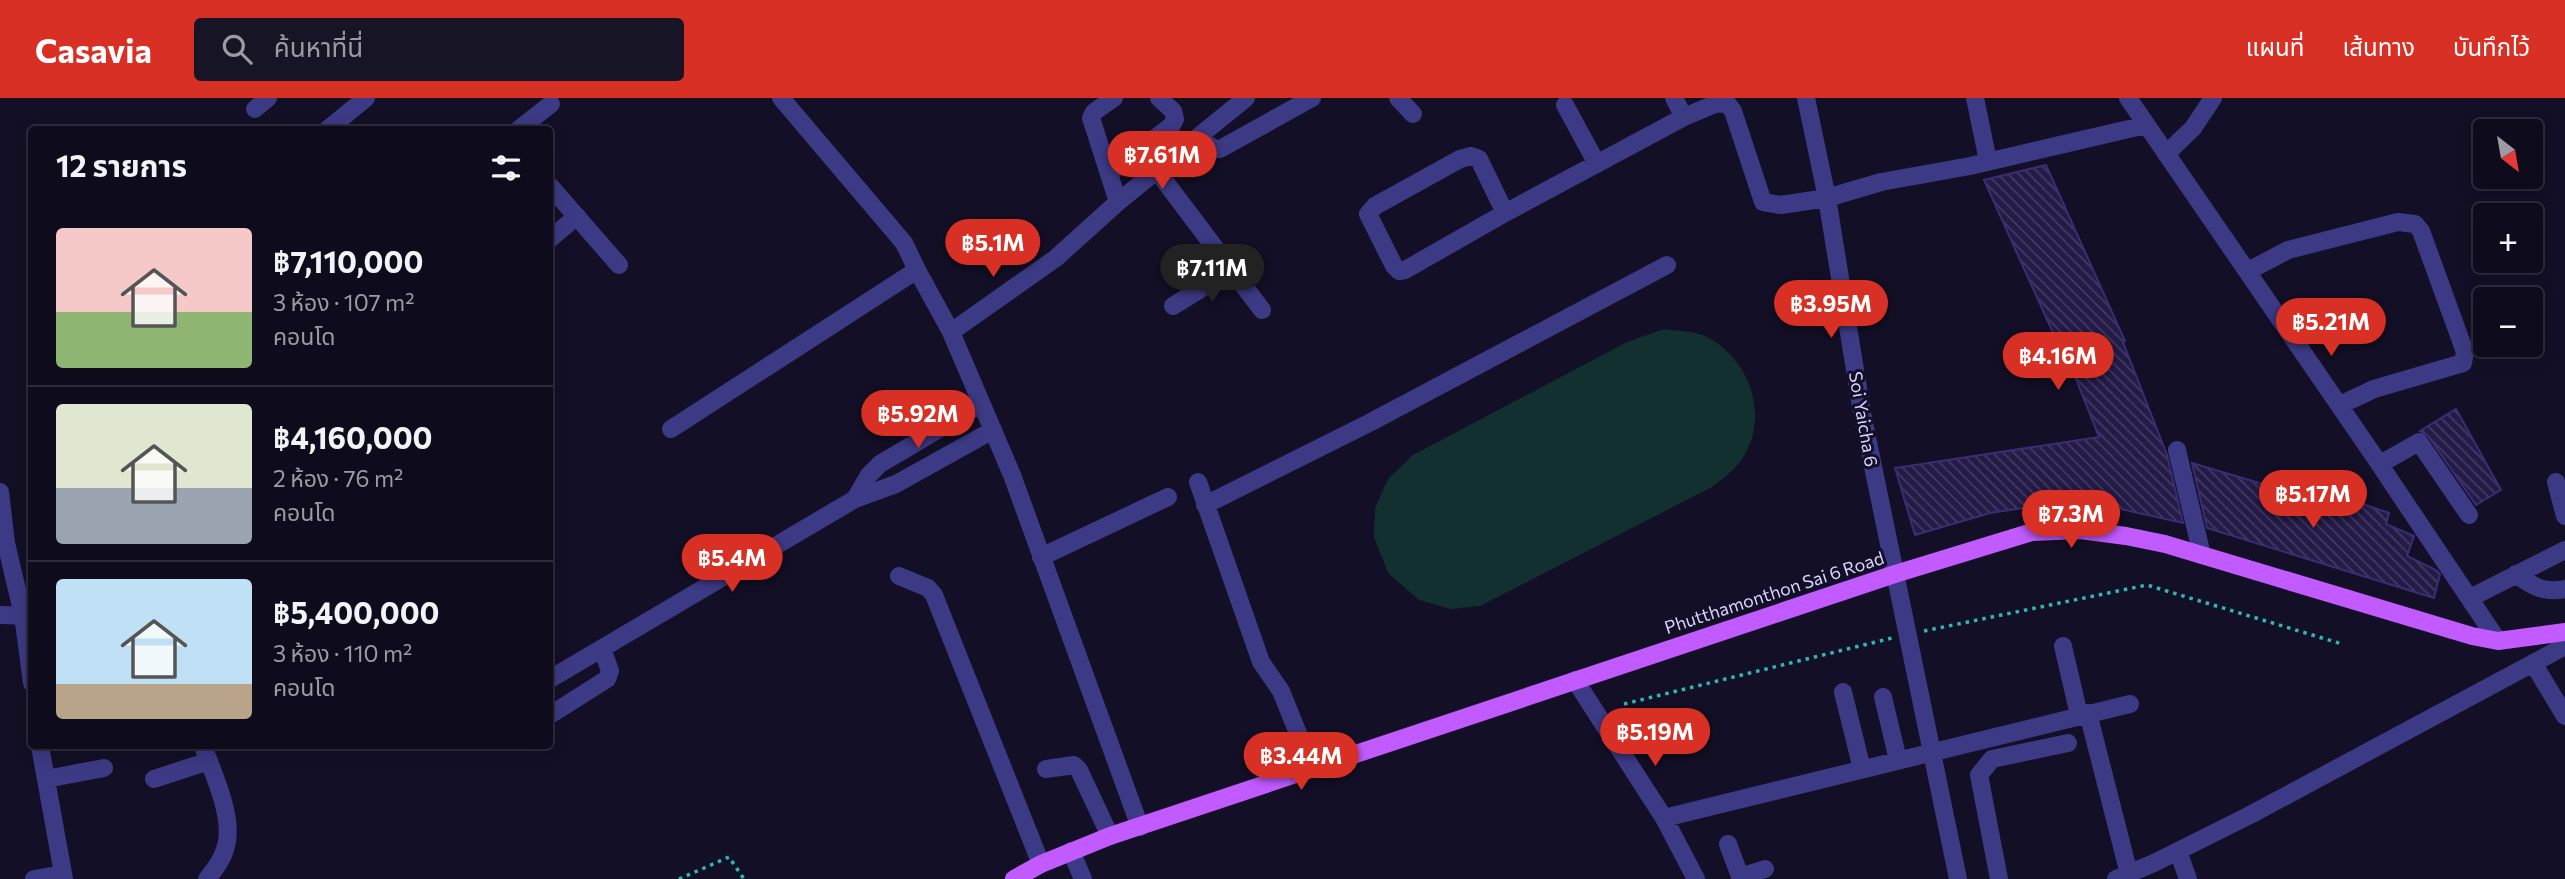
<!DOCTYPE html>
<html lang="th">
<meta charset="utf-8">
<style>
:root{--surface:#0e0b1c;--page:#171425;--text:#f1f3f6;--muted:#9b9ba3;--line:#2e2b3b;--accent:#d93025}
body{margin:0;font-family:Commissioner,"Noto Sans Thai",sans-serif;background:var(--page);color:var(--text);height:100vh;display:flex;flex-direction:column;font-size:26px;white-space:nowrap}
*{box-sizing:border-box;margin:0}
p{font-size:23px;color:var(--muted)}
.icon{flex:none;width:38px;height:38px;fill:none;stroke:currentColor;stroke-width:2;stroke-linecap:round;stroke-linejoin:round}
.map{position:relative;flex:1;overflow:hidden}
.panel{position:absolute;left:28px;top:28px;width:525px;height:623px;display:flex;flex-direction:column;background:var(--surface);border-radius:7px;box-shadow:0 4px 18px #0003,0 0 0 2px var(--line)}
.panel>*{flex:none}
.needle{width:46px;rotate:149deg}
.controls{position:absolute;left:2473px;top:21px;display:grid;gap:14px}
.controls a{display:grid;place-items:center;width:70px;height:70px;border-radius:7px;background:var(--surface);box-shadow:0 4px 18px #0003,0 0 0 2px var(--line);font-size:35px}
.price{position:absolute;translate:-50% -60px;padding:0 16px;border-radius:24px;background:var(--accent);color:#fff;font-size:23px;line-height:46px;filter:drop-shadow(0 2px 4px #0008)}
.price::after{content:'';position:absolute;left:50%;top:42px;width:21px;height:16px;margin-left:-10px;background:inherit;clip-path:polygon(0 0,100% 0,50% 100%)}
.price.active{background:#222;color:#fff}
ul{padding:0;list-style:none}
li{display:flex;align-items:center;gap:21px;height:175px;padding:0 28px}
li+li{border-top:2px solid var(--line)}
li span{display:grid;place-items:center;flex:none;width:196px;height:140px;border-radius:7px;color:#555}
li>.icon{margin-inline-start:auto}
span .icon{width:84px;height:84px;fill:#fffc;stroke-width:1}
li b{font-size:30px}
h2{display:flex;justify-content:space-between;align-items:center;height:84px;padding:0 28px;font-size:30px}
header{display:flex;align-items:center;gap:42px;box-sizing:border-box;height:98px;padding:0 35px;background:var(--accent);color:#fff}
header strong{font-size:33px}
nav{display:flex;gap:38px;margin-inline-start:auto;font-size:24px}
.search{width:490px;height:63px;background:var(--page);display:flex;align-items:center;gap:18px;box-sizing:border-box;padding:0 24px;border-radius:7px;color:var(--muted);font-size:26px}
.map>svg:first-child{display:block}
.park{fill:#12302f}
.building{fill:url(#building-back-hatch);stroke:#3b2d73;stroke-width:2}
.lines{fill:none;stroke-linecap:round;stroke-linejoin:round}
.path{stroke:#2fb8b0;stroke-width:3.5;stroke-dasharray:3.5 5;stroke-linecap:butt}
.minor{stroke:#3d3a85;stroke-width:18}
.major{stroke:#c25bff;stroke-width:18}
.labels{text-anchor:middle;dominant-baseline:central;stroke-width:6;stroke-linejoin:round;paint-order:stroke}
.street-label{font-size:18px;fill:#d9d4ff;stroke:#130f26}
</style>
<header>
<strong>Casavia</strong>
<div class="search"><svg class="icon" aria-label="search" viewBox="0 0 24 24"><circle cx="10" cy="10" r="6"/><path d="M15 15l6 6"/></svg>ค้นหาที่นี่</div>
<nav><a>แผนที่</a><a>เส้นทาง</a><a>บันทึกไว้</a></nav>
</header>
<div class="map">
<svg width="2565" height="781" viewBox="0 0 2565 781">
<defs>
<pattern id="building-back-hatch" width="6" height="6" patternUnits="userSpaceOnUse" patternTransform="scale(1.75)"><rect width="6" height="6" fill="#241b47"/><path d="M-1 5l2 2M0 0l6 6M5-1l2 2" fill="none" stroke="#433b63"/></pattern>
</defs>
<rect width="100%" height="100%" fill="#130f26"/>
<!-- park -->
<path class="park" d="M1664,231C1677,233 1695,233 1707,239C1746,259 1767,309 1748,350C1741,367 1727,378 1712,389L1480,508L1451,511L1419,502L1388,475L1374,439L1375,410L1388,381L1413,357L1627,244Z"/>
<!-- building -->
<path class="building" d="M2046,67L2125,243L2123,244L2167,357L2183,425L2103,407L2057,405L1990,415L1915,437L1895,370L2099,339L2076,281L2067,266L1984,82Z
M2456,311L2501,392L2476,407L2428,338L2420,333Z
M2192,365L2357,414L2360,405L2389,415L2386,426L2414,438L2407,458L2436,472L2440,476L2434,500L2207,430Z"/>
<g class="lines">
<!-- path -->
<path class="path" d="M1924,533L2147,487L2342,546
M1624,606L1892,540
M679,781L729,759L744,781"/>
<!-- minor -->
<path class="minor" d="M781,0L904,145L917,172L951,234L1012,377L1140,729
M1114,0L1094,14L1091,20L1118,104
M1398,0L1413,16
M1674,0L1684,19
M1806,0L1827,100L1862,315L1958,781
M1975,0L1988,63
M2128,0L2374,358L2498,543
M1565,7L1597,66
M255,11L268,0
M327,32L366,0
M518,32L551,6
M1197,40L1215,51H1220L1312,0
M2166,56L2193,30L2213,0
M1157,73L1262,212
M1110,75L1172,27L1175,21L1173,13L1159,0
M550,88L619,167
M1505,115L1479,61L1471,58L1460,61L1375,108L1368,116L1394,168L1399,173L1405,172L1505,115L1684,19L1715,6L1727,5L1733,13L1763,104L1781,107L1827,100L1881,84L1970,68L2146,27
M550,141L577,118
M2248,173L2288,152L2398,124L2415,126L2421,133L2465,254L2463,265L2374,291L2340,307
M1173,208L1231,172
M951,234L1056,160L1118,104L1246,0
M671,331L917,172
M2177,352L2202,457
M2380,366L2419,344L2469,417
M1198,384L1261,564L1281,593L1312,670
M2556,384L2565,418
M0,394L6,445L23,517L32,585
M855,401L869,377L880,366L981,306
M1205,407L1371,324L1667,167
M1041,459L1168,399
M2516,476C2533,489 2544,495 2565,491
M899,478L928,490L934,497L1041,766
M2470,500L2565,452
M0,517L32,518
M2063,548L2079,617
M2533,565L2565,618
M550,581L855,401L896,386L993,332
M1575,582L1664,720L1696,781
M1843,594L1862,671
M1883,599L1898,662
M2088,615L2129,776
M550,617L607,581L610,573L602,550
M40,648L64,781
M203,648C213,675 234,719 226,748C223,761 215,771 207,781
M1046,671L1074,667L1079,672L1110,738
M46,681L104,670
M154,681L209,663
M1664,720L2130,606
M1728,746L1741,781
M1071,753L1083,781
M2178,753L2188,781
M1740,779L1765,771
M34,781L63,776
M1999,781L1979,677L1992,661L2068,645
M2116,781L2154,765L2250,717L2565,548"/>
<!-- major -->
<path class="major" d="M1014,781L1041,766L1110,738L1895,476L2032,434L2080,432L2126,438L2165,446L2472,538L2498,543L2565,534"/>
</g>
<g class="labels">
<!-- street labels -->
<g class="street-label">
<text transform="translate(1864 321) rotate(80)">Soi Yaicha 6</text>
<text transform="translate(1774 494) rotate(-18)">Phutthamonthon Sai 6 Road</text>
</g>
</g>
</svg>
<div class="controls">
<a><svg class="needle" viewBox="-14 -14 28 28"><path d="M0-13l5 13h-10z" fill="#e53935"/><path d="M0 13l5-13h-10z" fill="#9b9ba3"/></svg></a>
<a>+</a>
<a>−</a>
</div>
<b class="price" style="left:1162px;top:93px">฿7.61M</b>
<b class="price" style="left:993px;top:181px">฿5.1M</b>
<b class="price active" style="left:1212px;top:206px">฿7.11M</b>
<b class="price" style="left:1831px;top:242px">฿3.95M</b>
<b class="price" style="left:2331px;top:260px">฿5.21M</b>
<b class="price" style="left:2058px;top:294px">฿4.16M</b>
<b class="price" style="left:918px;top:352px">฿5.92M</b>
<b class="price" style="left:2313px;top:432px">฿5.17M</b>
<b class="price" style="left:2071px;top:452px">฿7.3M</b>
<b class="price" style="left:732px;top:496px">฿5.4M</b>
<b class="price" style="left:1655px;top:670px">฿5.19M</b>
<b class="price" style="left:1301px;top:694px">฿3.44M</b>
<section class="panel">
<h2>12 รายการ<svg class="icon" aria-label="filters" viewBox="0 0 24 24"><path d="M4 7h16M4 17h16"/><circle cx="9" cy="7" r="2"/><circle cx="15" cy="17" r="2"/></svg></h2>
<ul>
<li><span style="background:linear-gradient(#f6c9c9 60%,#8fb573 0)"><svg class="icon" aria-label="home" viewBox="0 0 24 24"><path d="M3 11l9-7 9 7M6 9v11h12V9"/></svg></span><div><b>฿7,110,000</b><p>3 ห้อง · 107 m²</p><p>คอนโด</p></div></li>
<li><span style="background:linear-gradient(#dfe7d0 60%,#9aa5b1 0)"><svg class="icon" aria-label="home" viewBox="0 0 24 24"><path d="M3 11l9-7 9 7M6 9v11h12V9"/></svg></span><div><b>฿4,160,000</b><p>2 ห้อง · 76 m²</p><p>คอนโด</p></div></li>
<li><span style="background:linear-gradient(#bfe0f5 75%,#b9a48a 0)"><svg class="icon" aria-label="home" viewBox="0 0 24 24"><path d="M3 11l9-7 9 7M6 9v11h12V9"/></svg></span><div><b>฿5,400,000</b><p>3 ห้อง · 110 m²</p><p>คอนโด</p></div></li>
</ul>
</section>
</div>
